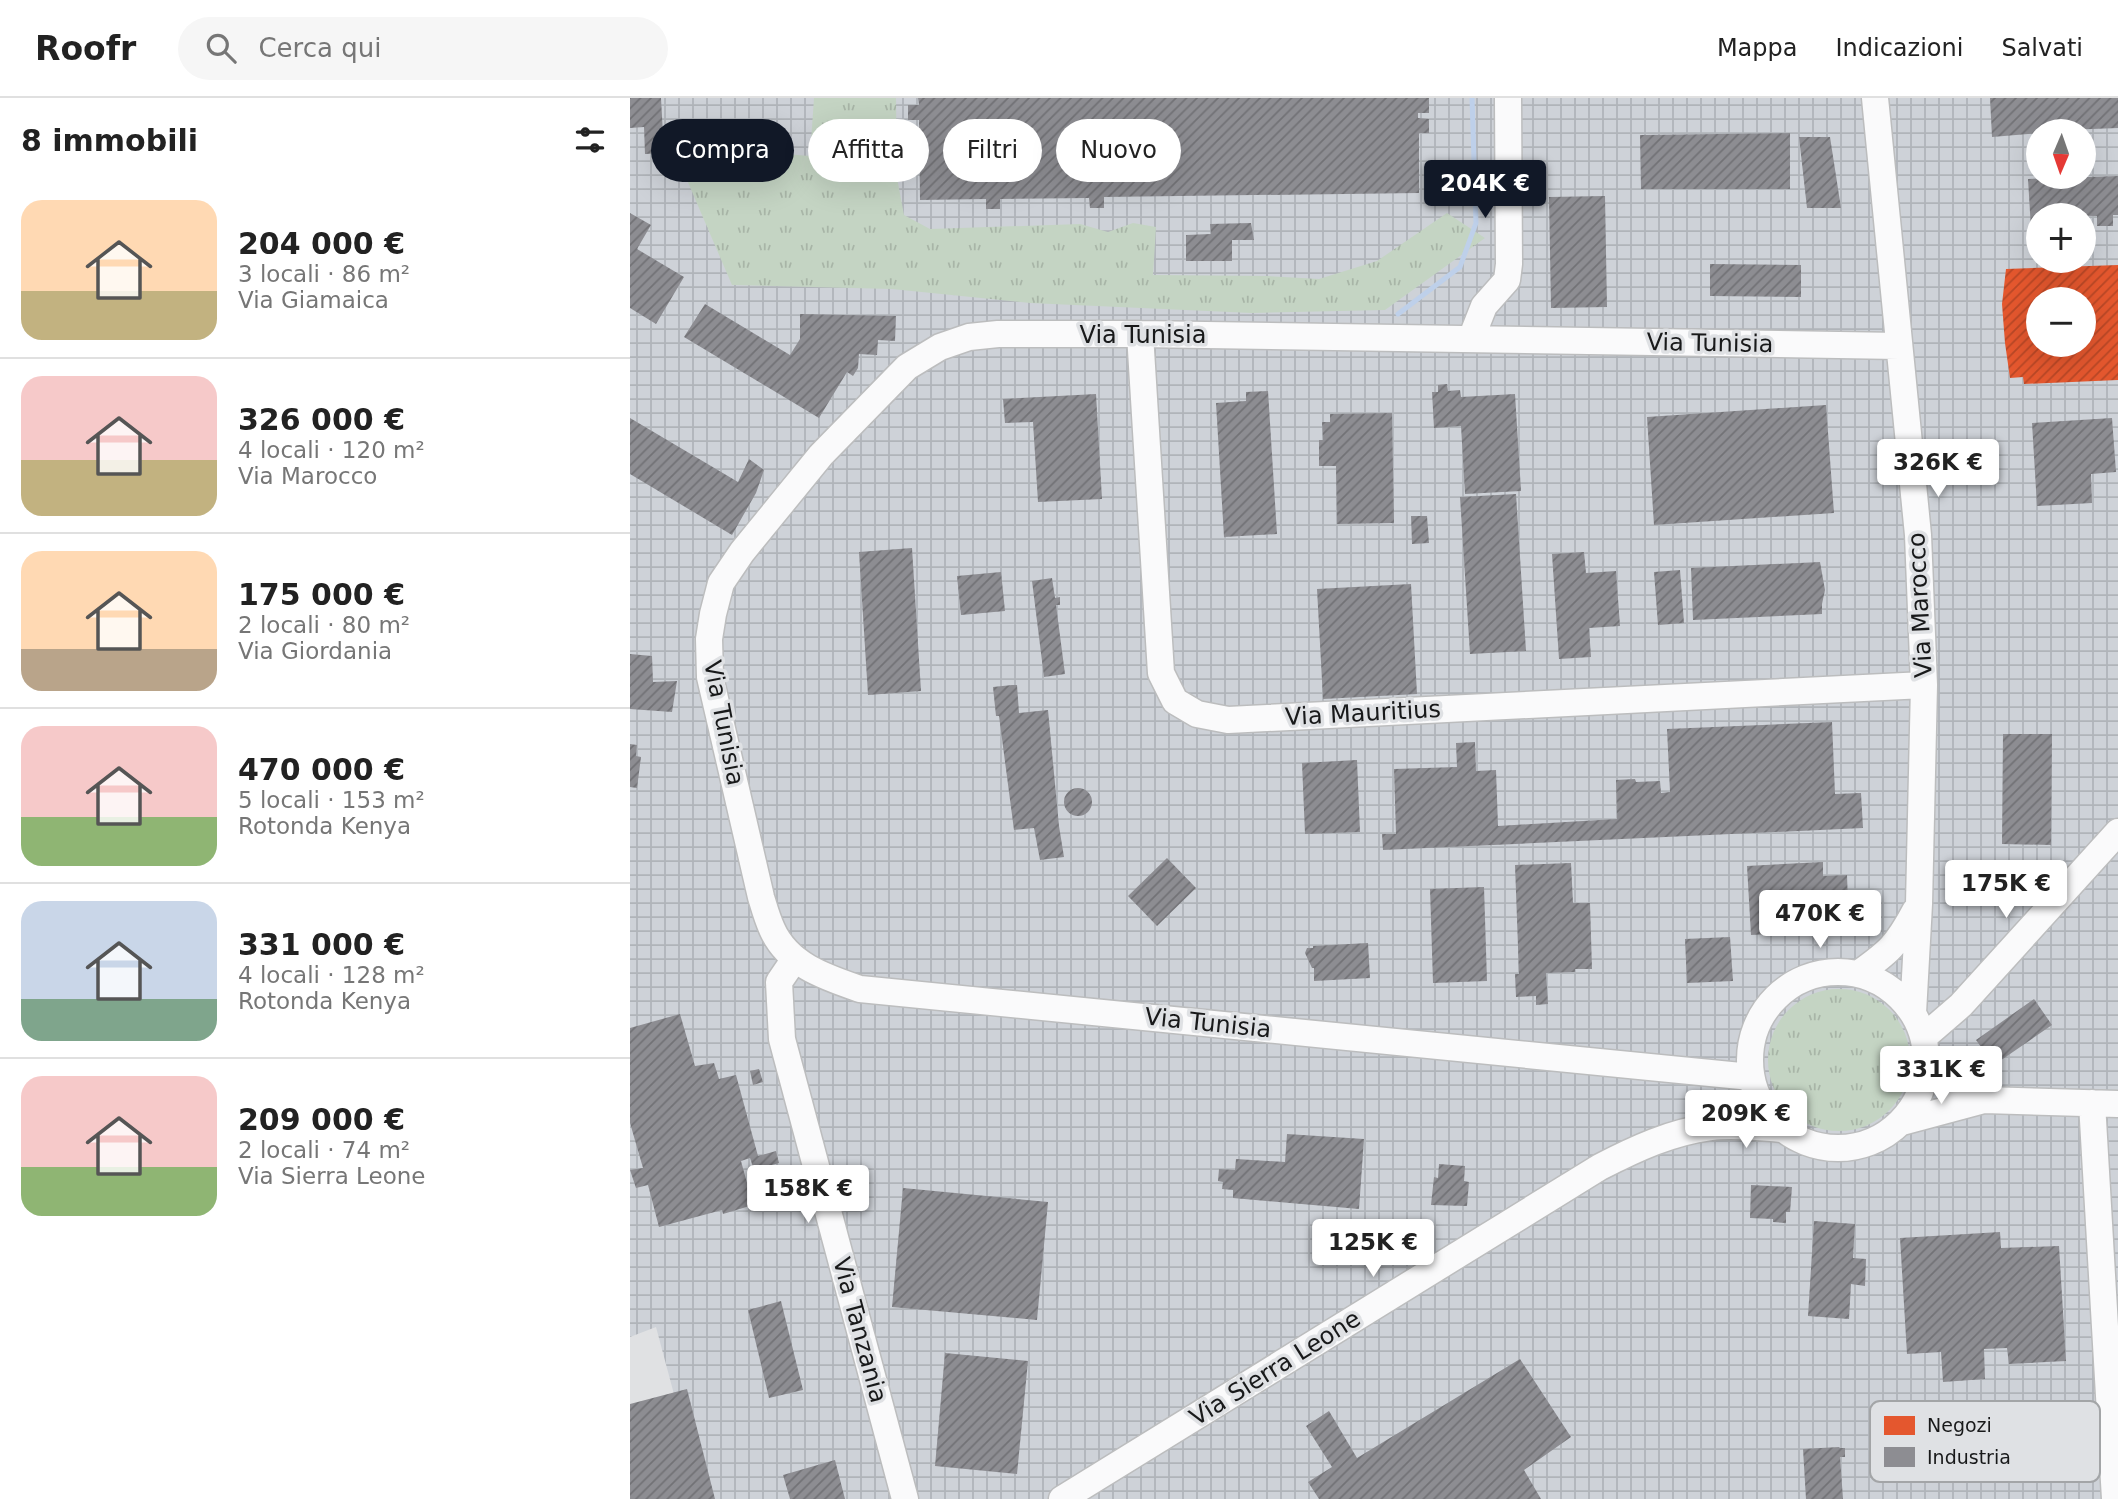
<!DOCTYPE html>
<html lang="it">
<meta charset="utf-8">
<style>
:root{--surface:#fff;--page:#f6f6f6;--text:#222;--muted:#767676;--line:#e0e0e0;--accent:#111827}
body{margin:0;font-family:"DejaVu Sans",sans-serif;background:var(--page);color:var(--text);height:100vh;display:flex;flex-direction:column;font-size:26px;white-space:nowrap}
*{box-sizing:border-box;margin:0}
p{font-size:23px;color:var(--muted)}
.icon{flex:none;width:38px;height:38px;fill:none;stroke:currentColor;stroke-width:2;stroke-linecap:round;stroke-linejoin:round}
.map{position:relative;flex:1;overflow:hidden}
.drawer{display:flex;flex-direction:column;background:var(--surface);width:630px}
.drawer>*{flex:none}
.guide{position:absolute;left:21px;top:21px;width:665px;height:63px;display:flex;gap:14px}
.needle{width:46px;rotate:182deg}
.controls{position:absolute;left:1396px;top:21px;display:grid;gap:14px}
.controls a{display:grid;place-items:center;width:70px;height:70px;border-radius:50%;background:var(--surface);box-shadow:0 7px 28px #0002;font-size:35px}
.price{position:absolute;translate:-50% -60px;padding:0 16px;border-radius:7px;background:#fff;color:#222;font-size:23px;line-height:46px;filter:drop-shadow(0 2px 4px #0008)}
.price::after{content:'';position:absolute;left:50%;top:42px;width:21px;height:16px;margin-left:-10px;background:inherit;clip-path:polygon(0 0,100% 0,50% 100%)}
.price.current{background:var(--accent);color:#fff}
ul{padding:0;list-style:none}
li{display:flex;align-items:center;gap:21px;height:175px;padding:0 21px}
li+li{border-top:2px solid var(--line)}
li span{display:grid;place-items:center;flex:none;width:196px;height:140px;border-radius:21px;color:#555}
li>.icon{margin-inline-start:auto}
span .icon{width:84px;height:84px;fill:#fffc;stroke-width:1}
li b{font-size:30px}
h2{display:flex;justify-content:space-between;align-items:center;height:84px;padding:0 21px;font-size:30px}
.chip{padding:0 24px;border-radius:32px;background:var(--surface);box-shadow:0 7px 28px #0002;font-size:24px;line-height:63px}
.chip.current{background:var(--accent);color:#fff}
header{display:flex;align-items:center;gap:42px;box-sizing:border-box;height:98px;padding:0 35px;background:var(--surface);border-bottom:2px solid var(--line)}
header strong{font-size:33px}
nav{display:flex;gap:38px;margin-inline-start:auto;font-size:24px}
.search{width:490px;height:63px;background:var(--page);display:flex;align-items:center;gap:18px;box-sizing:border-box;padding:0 24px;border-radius:38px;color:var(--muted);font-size:26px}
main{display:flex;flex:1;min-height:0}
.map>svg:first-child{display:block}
.industrial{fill:url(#industrial-grid);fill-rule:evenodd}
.grass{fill:url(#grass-tufts)}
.shops{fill:url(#shops-hatch);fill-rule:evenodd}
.industry{fill:url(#industry-hatch)}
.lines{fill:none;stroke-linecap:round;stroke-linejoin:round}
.stream{stroke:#bed0ea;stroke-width:5}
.minor-casing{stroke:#bcbdbe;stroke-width:29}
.minor{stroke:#fafafb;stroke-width:26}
.labels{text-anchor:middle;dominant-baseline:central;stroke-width:7;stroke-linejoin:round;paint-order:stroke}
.street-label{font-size:24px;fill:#18191a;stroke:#dfe1e4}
.key{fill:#dfe1e4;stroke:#a3a5a7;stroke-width:2}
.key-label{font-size:19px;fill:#18191a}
</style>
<header>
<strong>Roofr</strong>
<div class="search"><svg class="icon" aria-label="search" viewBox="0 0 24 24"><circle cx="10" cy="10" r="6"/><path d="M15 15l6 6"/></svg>Cerca qui</div>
<nav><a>Mappa</a><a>Indicazioni</a><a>Salvati</a></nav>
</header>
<main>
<section class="drawer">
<h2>8 immobili<svg class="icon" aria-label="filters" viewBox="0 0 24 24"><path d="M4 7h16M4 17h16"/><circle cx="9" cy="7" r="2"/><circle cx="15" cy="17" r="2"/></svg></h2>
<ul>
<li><span style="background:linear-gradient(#ffd9b3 65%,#c2b280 0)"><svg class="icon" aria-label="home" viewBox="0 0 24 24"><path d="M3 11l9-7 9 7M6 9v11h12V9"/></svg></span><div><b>204 000 €</b><p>3 locali · 86 m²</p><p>Via Giamaica</p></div></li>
<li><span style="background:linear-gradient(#f6c9c9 60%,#c2b280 0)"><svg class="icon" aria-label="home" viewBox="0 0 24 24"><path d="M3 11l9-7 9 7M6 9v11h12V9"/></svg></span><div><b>326 000 €</b><p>4 locali · 120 m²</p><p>Via Marocco</p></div></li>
<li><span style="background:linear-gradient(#ffd9b3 70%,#b9a48a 0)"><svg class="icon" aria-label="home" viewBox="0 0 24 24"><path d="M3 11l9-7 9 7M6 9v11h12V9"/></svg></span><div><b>175 000 €</b><p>2 locali · 80 m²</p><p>Via Giordania</p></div></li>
<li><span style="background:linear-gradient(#f6c9c9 65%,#8fb573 0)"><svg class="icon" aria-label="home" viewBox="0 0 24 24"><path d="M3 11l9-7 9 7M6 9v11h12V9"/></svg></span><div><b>470 000 €</b><p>5 locali · 153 m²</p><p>Rotonda Kenya</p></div></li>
<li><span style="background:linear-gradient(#c9d6e8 70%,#7fa58c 0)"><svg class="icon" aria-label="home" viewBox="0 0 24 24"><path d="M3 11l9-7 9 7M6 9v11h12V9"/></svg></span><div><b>331 000 €</b><p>4 locali · 128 m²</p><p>Rotonda Kenya</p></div></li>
<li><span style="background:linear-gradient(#f6c9c9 65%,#8fb573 0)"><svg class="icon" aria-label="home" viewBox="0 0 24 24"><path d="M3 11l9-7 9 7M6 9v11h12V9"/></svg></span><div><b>209 000 €</b><p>2 locali · 74 m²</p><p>Via Sierra Leone</p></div></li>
</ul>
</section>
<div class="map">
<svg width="1488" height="1401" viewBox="0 0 1488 1401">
<defs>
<pattern id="industrial-grid" width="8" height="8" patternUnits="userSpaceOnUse" patternTransform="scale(1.75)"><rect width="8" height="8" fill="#ced2d8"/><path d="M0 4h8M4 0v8" fill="none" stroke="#b0b4b9"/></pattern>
<pattern id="grass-tufts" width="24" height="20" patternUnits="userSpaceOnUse" patternTransform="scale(1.75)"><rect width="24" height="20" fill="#c4d4c3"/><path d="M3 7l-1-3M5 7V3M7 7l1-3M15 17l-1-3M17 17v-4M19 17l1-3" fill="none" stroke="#a8b5a7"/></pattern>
<pattern id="shops-hatch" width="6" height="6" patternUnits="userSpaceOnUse" patternTransform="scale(1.75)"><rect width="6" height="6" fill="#e4572e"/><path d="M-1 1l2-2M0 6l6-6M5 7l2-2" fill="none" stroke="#b84726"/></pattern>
<pattern id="industry-hatch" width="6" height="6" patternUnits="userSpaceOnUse" patternTransform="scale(1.75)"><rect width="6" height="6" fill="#8d8d92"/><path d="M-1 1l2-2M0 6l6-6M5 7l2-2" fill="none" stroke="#727276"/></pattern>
</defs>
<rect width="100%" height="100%" fill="#e0e1e3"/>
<!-- industrial -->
<path class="industrial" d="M0,0H1488V1401H72L26,1229L0,1239ZM1409,33H1454V79H1409ZM1409,117H1454V163H1409ZM1409,201H1454V247H1409Z"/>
<!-- grass -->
<path class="grass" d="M184,0H266L267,80L274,117L300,131L450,126L478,134L503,125L526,129L523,177L636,178L689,181L747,163L817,115L855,140L755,212L622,215L400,205L262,191L102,187L42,47L180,58Z
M1138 962a71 71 0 1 1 142 0a71 71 0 1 1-142 0Z"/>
<!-- shops -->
<path class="shops" d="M1488,167V282L1394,286L1393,279L1380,280L1375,245L1372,206L1376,171ZM1409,201H1454V247H1409Z"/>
<!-- industry -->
<path class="industry" d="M0,0H31L34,55L15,56L14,29L0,30Z
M288,0H799V15H788V20L799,21V35H789V95L474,99V110H460L459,100L370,101V111H356V101L290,102L289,22H278V7H289Z
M1360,0H1488V30L1409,33V35L1362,39Z
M1160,35V91H1011L1010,37Z
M1169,39H1200L1211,110H1177Z
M1488,78V117H1483V128H1467V118L1409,117V130L1401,131L1398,81Z
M975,98L977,209L921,210L919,99Z
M0,115L21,127L7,151L54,179L26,226L0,210Z
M621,125L624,142H602V163H556V137L581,136L580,126Z
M1080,166L1171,167V199L1080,198Z
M75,206L160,257L170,241V216L266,218L265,243L248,242L247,257L229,256L228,270L223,278L217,274L189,320L54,239Z
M817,286L818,293L830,292L831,299L885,296L891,393L835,396L831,328L804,330L802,294H808V287Z
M638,293L647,436L594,439L586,305L616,303V294Z
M466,296L472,401L408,404L403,324L375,325L373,301Z
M1196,307L1204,415L1024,427L1017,319Z
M762,315L764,425L707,426L706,368H689V342H693L692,324H700V316Z
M0,320L108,384L119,361L134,372L126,395L102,437L0,376Z
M1482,320L1486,374L1461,376L1462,405L1407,408L1402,325Z
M886,396L896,553L840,556L830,399Z
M781,418H797L799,445L782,446Z
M282,450L291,593L238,597L229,454Z
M954,454L956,475L986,473L990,528L959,530L961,559L929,561L922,456Z
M1190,464L1195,492L1192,506V516L1063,522L1061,470Z
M1050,472L1054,525L1028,527L1024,474Z
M371,474L375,513L331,517L327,478Z
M422,480L425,500L430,499V507H426L435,576L414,579L402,483Z
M781,486L787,596L693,601L687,491Z
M0,556L22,558L23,584L47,583L42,614L0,611Z
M382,587H387L389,615L418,612L429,728L434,759L410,762L404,730L384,732L369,618H366L363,589Z
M1202,624L1205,696L1231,695L1233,730L753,752L752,736H766L764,671L827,669L826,645L845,644L846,673L866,672L868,728L987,721L986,682L1005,681L1006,684L1030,683L1031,695L1040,694L1037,631Z
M1373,636H1422L1421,747L1372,746Z
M0,646L7,647L6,658L11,659L7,690L0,689Z
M727,662L730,734L675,736L672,665Z
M434 704a14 14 0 1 1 28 0a14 14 0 1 1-28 0Z
M537,760L566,790L527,828L498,798Z
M1193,764V778L1217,777L1219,832L1121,837L1117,768Z
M941,765L943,805H960L962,871H945V874L916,875L918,906L906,907V898L886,899L885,876H889L885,767Z
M854,789L857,883L803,885L800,791Z
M1100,839L1103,883L1057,885L1055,841Z
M738,845L740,880L684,883V870H682L675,855L677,850H683V848Z
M1404,901L1422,927L1364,967L1346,942Z
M50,916L65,968L84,965L89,981L106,977L128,1058L146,1053L149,1065L124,1072L120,1060L111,1063L123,1107L93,1116L92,1112L29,1129L18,1087L6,1090L0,1072L13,1070L0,1025V930Z
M129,971L133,984L123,987L120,973Z
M657,1036L734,1041L729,1111L603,1100V1092L592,1091L593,1084L588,1083L589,1071L605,1072L606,1061L655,1064Z
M809,1066L835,1068L834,1083L839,1084L837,1108L801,1107L804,1079L808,1080Z
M1121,1087L1162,1089L1160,1114H1156V1125L1143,1124V1121L1120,1120Z
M273,1090L418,1104L407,1222L262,1209Z
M1184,1123L1225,1126L1223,1160L1236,1161L1235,1188L1221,1186L1219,1221L1178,1218Z
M1370,1134L1371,1150L1429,1148L1436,1263L1379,1266L1377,1250L1354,1251L1355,1281L1313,1284L1311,1254L1277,1256L1270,1140Z
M151,1203L173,1292L139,1300L118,1212Z
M315,1255L398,1263L387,1376L305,1368Z
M890,1261L941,1339L894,1372L911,1401H689L678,1384L702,1369L676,1328L699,1313L727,1360Z
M57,1291L85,1401H0V1306Z
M1209,1349L1210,1350H1215V1359H1210L1213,1401H1176L1173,1351Z
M205,1362L215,1401H160L153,1377Z"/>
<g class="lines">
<!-- stream -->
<path class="stream" d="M768,216L830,169L846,125L842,0"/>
<!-- minor casing -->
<g class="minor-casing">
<path id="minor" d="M1245,0L1288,437L1294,587L1289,806L1283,915
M510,236L531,575L545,603L567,616L598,622L1294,587
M841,241L854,208L877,182L879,166L878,0
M164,862L149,884L152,941L275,1401
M1120 962a88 88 0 1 1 176 0a88 88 0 1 1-176 0Z
M1228,876C1259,854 1267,847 1285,813
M1294,939L1331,907L1488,734
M1297,968C1317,989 1327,993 1354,1002
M1121,979L230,891C195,879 158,867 142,831C137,820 134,809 131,799L80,579L79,541L83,516L91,485L112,454L191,357L277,269L310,249L339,239L368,236H510L1269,248
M1462,1005L1485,1401
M1272,1024L1354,1002L1488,1006
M432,1401L970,1069C1005,1051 1041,1034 1081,1029C1104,1026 1128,1029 1151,1031"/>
</g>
<!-- minor -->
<use href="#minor" class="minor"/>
</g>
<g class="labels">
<!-- street labels -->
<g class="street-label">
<text x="513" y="237">Via Tunisia</text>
<text transform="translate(1080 245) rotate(1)">Via Tunisia</text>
<text transform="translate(1290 507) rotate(-93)">Via Marocco</text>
<text transform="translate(733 615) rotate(-3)">Via Mauritius</text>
<text transform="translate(94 625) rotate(79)">Via Tunisia</text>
<text transform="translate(578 925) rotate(6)">Via Tunisia</text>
<text transform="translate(230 1232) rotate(75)">Via Tanzania</text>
<text transform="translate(645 1270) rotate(-32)">Via Sierra Leone</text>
</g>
</g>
<!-- legend -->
<rect x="1240" y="1303" width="230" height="81" rx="10" class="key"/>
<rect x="1254" y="1318" width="31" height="19" fill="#e4572e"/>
<rect x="1254" y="1349" width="31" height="20" fill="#8d8d92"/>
<g class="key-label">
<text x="1297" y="1334">Negozi</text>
<text x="1297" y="1366">Industria</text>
</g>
</svg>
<div class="controls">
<a><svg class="needle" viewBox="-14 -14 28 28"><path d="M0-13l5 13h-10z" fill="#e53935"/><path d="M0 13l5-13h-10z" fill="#767676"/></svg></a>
<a>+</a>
<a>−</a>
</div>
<b class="price current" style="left:855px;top:122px">204K €</b>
<b class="price" style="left:1308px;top:401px">326K €</b>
<b class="price" style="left:1376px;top:822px">175K €</b>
<b class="price" style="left:1190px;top:852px">470K €</b>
<b class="price" style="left:1311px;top:1008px">331K €</b>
<b class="price" style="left:1116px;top:1052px">209K €</b>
<b class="price" style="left:178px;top:1127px">158K €</b>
<b class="price" style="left:743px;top:1181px">125K €</b>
<div class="guide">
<a class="chip current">Compra</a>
<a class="chip">Affitta</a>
<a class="chip">Filtri</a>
<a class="chip">Nuovo</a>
</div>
</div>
</main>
